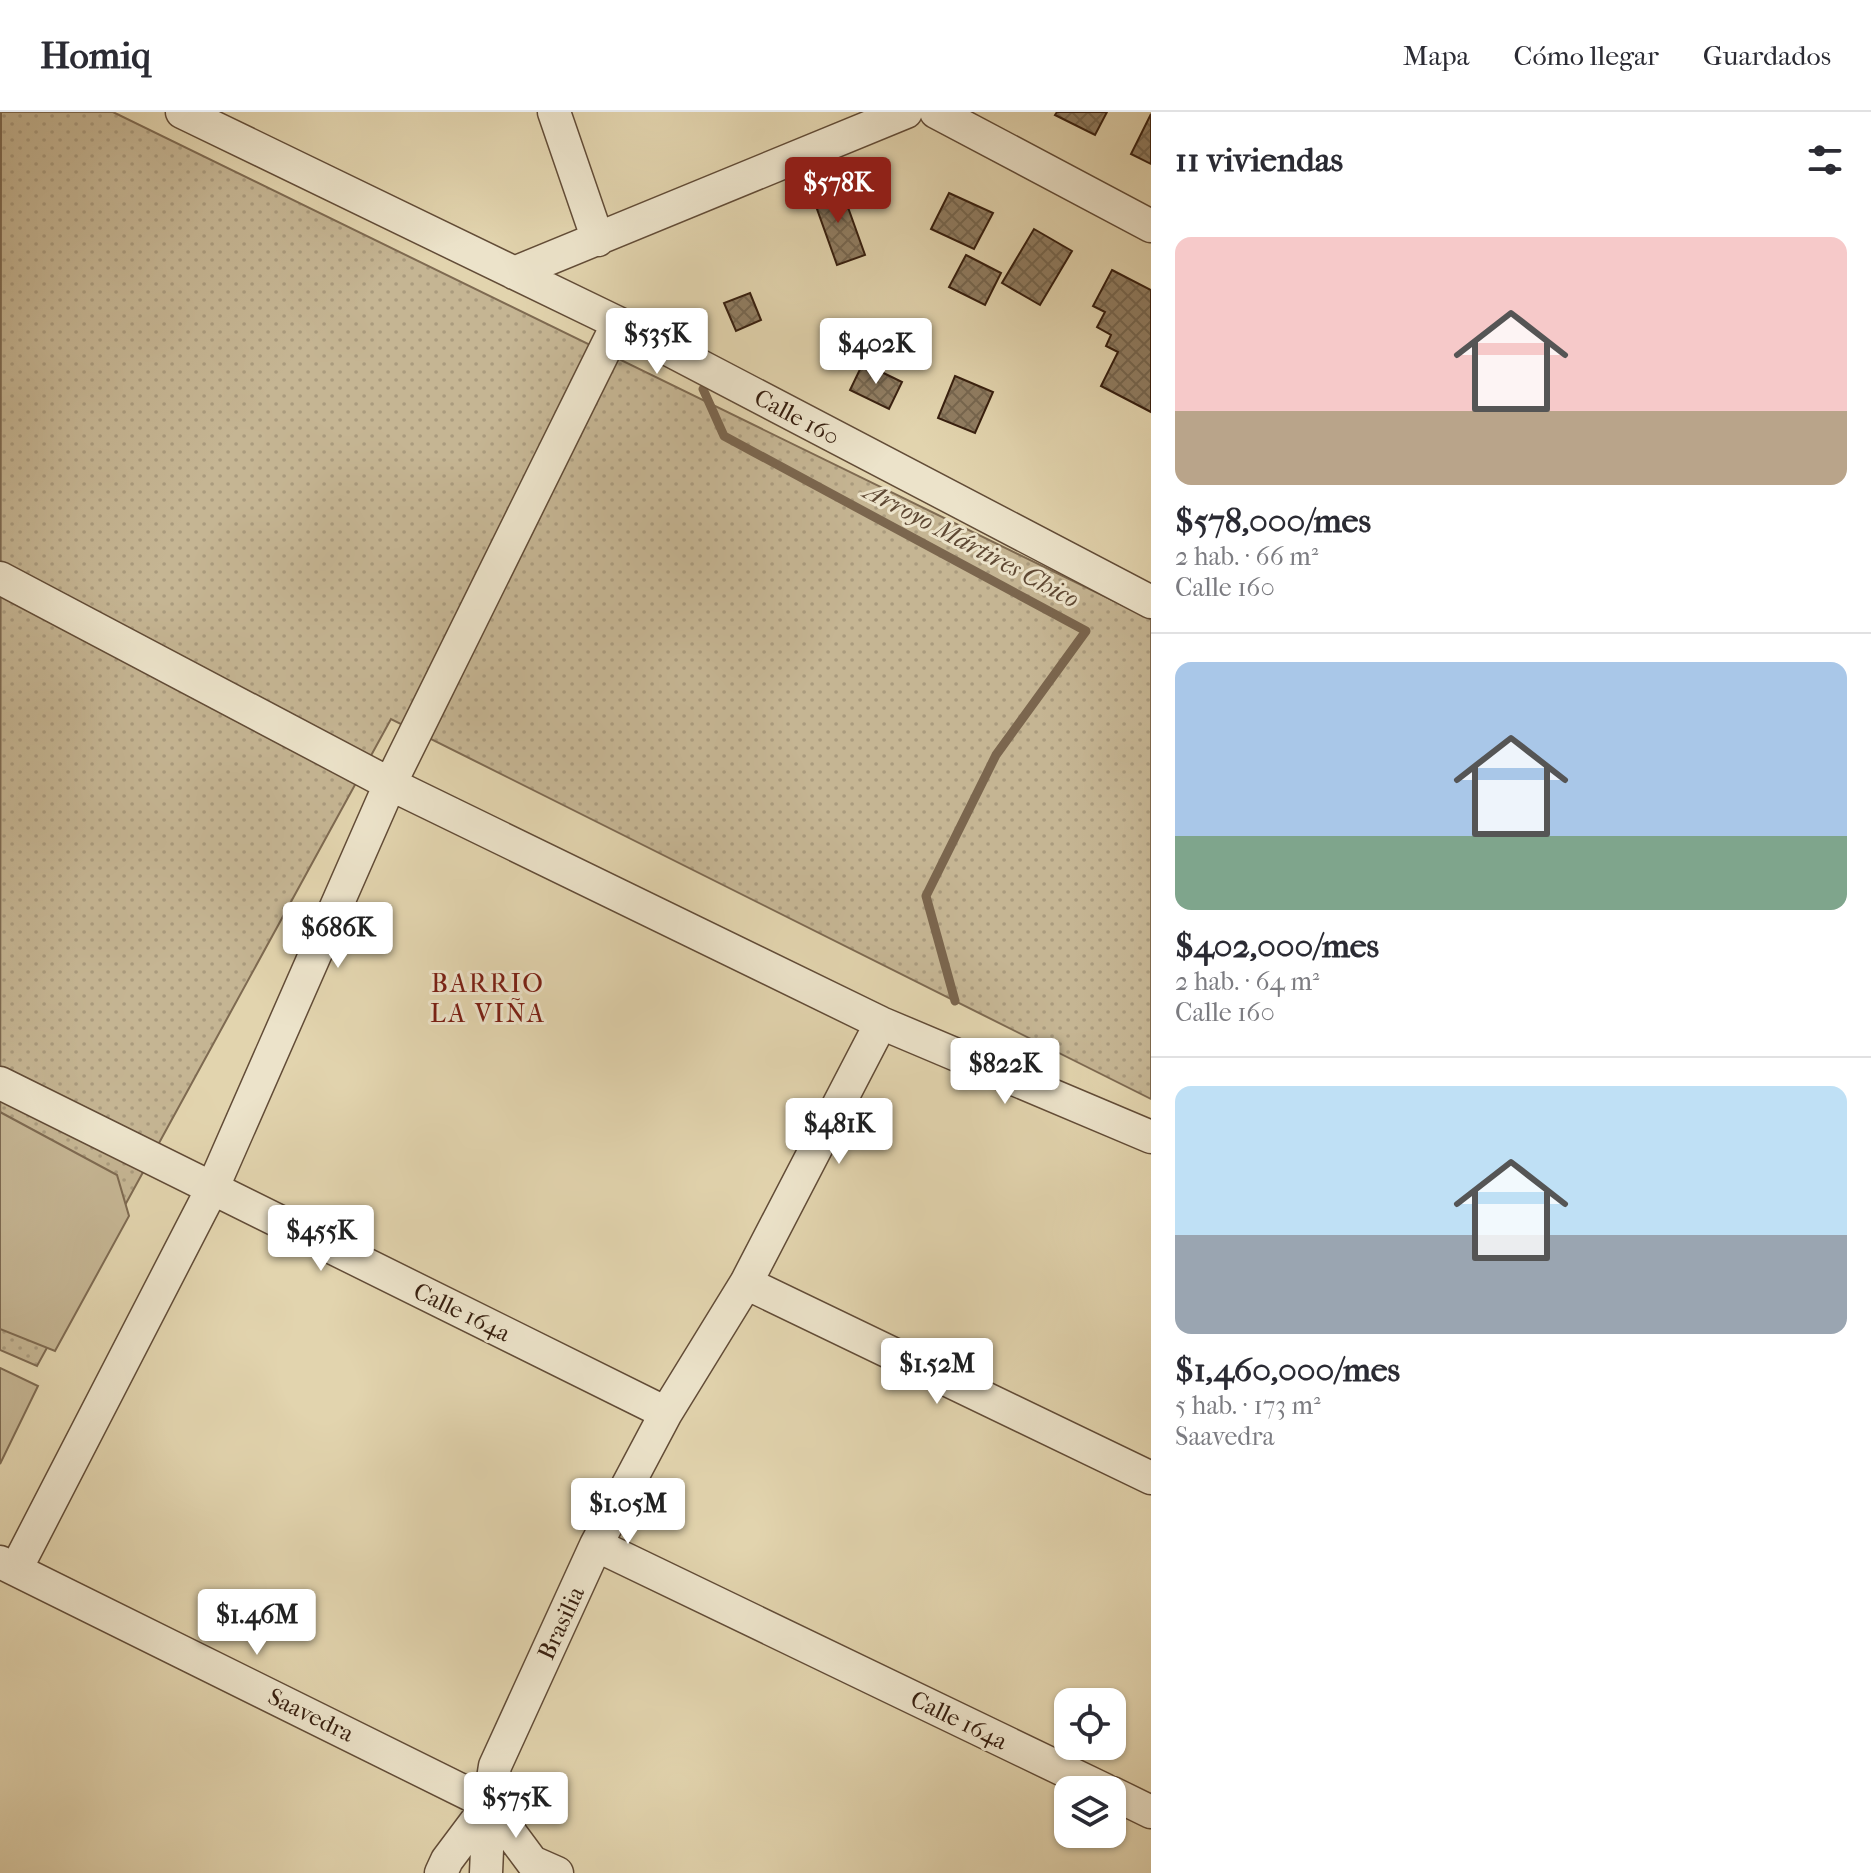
<!DOCTYPE html>
<html lang="es">
<meta charset="utf-8">
<style>
:root{--surface:#fff;--page:#f2f2f3;--text:#2b2b33;--muted:#7c7c81;--line:#e1e1e2;--accent:#8f2418}
body{margin:0;font-family:"IM FELL French Canon",serif;background:var(--page);color:var(--text);height:100vh;display:flex;flex-direction:column;font-size:30px;white-space:nowrap}
*{box-sizing:border-box;margin:0}
p{font-size:26px;color:var(--muted)}
.icon{flex:none;width:44px;height:44px;fill:none;stroke:currentColor;stroke-width:2;stroke-linecap:round;stroke-linejoin:round}
.map{position:relative;flex:1;overflow:hidden}
.drawer{display:flex;flex-direction:column;background:var(--surface);width:720px}
.drawer>*{flex:none}
.tools{position:absolute;left:1054px;top:1576px;display:grid;gap:16px}
.tools a{display:grid;place-items:center;width:72px;height:72px;border-radius:16px;background:var(--surface);box-shadow:0 2px 6px #0004;font-size:40px}
.price{position:absolute;translate:-50% -68px;padding:0 18px;border-radius:8px;background:#fff;color:#222;font-size:26px;line-height:52px;filter:drop-shadow(0 2px 4px #0008)}
.price::after{content:'';position:absolute;left:50%;top:48px;width:24px;height:18px;margin-left:-12px;background:inherit;clip-path:polygon(0 0,100% 0,50% 100%)}
.price.selected{background:var(--accent);color:#fff}
ul{padding:0;list-style:none}
li{display:grid;align-content:center;gap:16px;height:424px;padding:0 24px}
li+li{border-top:2px solid var(--line)}
li span{display:grid;place-items:center;height:248px;border-radius:16px;color:#555}
li>.icon{margin-inline-start:auto}
span .icon{width:144px;height:144px;fill:#fffc;stroke-width:1}
li b{font-size:34px}
h2{display:flex;justify-content:space-between;align-items:center;height:96px;padding:0 24px;font-size:34px}
header{display:flex;align-items:center;gap:48px;box-sizing:border-box;height:112px;padding:0 40px;background:var(--surface);border-bottom:2px solid var(--line)}
header strong{font-size:38px}
nav{display:flex;gap:44px;margin-inline-start:auto;font-size:28px}
main{display:flex;flex:1;min-height:0}
.map>svg:first-child{display:block}
.grass{fill:url(#grass-dots);stroke:#7e6a51;stroke-width:2}
.park{fill:#c5b593;stroke:#7e6a51;stroke-width:2}
.lines{fill:none;stroke-linecap:round;stroke-linejoin:round}
.stream{stroke:#7b664e;stroke-width:9}
.building{fill:url(#building-cross-hatch);stroke:#371f0f;stroke-width:2}
.minor-casing{stroke:#624c37;stroke-width:35}
.minor{stroke:#ece3ca;stroke-width:32}
.labels{text-anchor:middle;dominant-baseline:central;stroke-width:6;stroke-linejoin:round;paint-order:stroke}
.street-label{font-size:24px;fill:#371f0f;stroke:#ece3ca}
.water-label{font-size:26px;font-style:italic;fill:#5f4934;stroke:#ece3ca}
.neighbourhood-label{font-size:26px;letter-spacing:2px;fill:#7a1f14;stroke:#ece3ca}
</style>
<header>
<strong>Homiq</strong>
<nav><a>Mapa</a><a>Cómo llegar</a><a>Guardados</a></nav>
</header>
<main>
<div class="map">
<svg width="1151" height="1761" viewBox="0 0 1151 1761">
<defs>
<pattern id="grass-dots" width="8" height="8" patternUnits="userSpaceOnUse" patternTransform="scale(2)"><rect width="8" height="8" fill="#c5b593"/><path d="M2 2h.1M6 6h.1" fill="none" stroke="#aa9b7e" stroke-width="1.8" stroke-linecap="round"/></pattern>
<pattern id="building-cross-hatch" width="8" height="8" patternUnits="userSpaceOnUse" patternTransform="scale(2)"><rect width="8" height="8" fill="#907d62"/><path d="M0 0l8 8M0 8l8-8" fill="none" stroke="#76664f"/></pattern>
</defs>
<rect width="100%" height="100%" fill="#e2d4ae"/>
<filter id="stains"><feTurbulence type="fractalNoise" baseFrequency=".0025" numOctaves="4"/><feColorMatrix values="0 0 0 0 .2 0 0 0 0 .09 0 0 0 0 .02 0 0 0 .5 -.17"/></filter>
<radialGradient id="worn" r=".72"><stop offset=".6" stop-color="#630" stop-opacity="0"/><stop offset="1" stop-color="#630" stop-opacity=".3"/></radialGradient>
<!-- grass -->
<path class="grass" d="M1,0H113L1151,507V987L391,607L37,1254L0,1238Z"/>
<!-- park -->
<path class="park" d="M0,1000L117,1063L129,1104L55,1239L0,1217Z
M0,1256L38,1274L0,1352Z"/>
<g class="lines">
<!-- stream -->
<path class="stream" d="M703,277L724,324L1086,519L996,643L926,784L955,889"/>
</g>
<!-- building -->
<path class="building" d="M1057,0H1107L1095,23L1055,3Z
M1151,2V52L1131,42Z
M840,73L865,143L837,153L812,83Z
M949,81L993,101L974,137L931,117Z
M1034,117L1072,139L1040,193L1002,171Z
M966,143L1001,161L985,193L949,175Z
M1112,158L1151,178V300L1101,274L1118,240L1106,234L1111,223L1097,215L1105,200L1093,194Z
M750,181L761,208L736,219L724,191Z
M863,251L902,270L889,297L850,278Z
M955,264L993,280L975,321L938,306Z"/>
<g class="lines">
<!-- minor casing -->
<g class="minor-casing">
<path id="minor" d="M182,0L618,211L1151,490
M554,0L598,128
M936,0L1151,114
M514,161L906,0
M0,466L390,672L618,211
M0,971L666,1301
M746,1171L1151,1366
M596,1433L1105,1678
M0,1450L489,1692L532,1750L557,1761
M16,1457L213,1075L390,672L881,911L1151,1025
M1112,1681L1151,1700
M441,1761L447,1748L489,1692
M486,1761L489,1692L495,1654L596,1433L666,1301L746,1171L881,911"/>
</g>
<!-- minor -->
<use href="#minor" class="minor"/>
</g>
<g class="labels">
<!-- street labels -->
<g class="street-label">
<text transform="translate(797 305) rotate(28)">Calle 160</text>
<text transform="translate(462 1200) rotate(26)">Calle 164a</text>
<text transform="translate(561 1511) rotate(-65)">Brasilia</text>
<text transform="translate(311 1603) rotate(26)">Saavedra</text>
<text transform="translate(959 1608) rotate(26)">Calle 164a</text>
</g>
<!-- water labels -->
<g class="water-label">
<text transform="translate(972 433) rotate(28)">Arroyo Mártires Chico</text>
</g>
<!-- neighbourhood labels -->
<g class="neighbourhood-label">
<text x="488" y="871">BARRIO<tspan x="488" dy="30">LA VIÑA</tspan></text>
</g>
</g>
<rect width="100%" height="100%" filter="url(#stains)"/>
<rect width="100%" height="100%" fill="url(#worn)"/>
</svg>
<div class="tools">
<a><svg class="icon" aria-label="locate" viewBox="0 0 24 24"><circle cx="12" cy="12" r="6"/><path d="M12 2v4M12 18v4M2 12h4M18 12h4"/></svg></a>
<a><svg class="icon" aria-label="layers" viewBox="0 0 24 24"><path d="M12 4l9 5-9 5-9-5zM3 14l9 5 9-5"/></svg></a>
</div>
<b class="price selected" style="left:838px;top:113px">$578K</b>
<b class="price" style="left:657px;top:264px">$535K</b>
<b class="price" style="left:876px;top:274px">$402K</b>
<b class="price" style="left:338px;top:858px">$686K</b>
<b class="price" style="left:1005px;top:994px">$822K</b>
<b class="price" style="left:839px;top:1054px">$481K</b>
<b class="price" style="left:321px;top:1161px">$455K</b>
<b class="price" style="left:937px;top:1294px">$1.52M</b>
<b class="price" style="left:628px;top:1434px">$1.05M</b>
<b class="price" style="left:257px;top:1545px">$1.46M</b>
<b class="price" style="left:516px;top:1728px">$575K</b>
</div>
<section class="drawer">
<h2>11 viviendas<svg class="icon" aria-label="filters" viewBox="0 0 24 24"><path d="M4 7h16M4 17h16"/><circle cx="9" cy="7" r="2"/><circle cx="15" cy="17" r="2"/></svg></h2>
<ul>
<li><span style="background:linear-gradient(#f6c9c9 70%,#b9a48a 0)"><svg class="icon" aria-label="home" viewBox="0 0 24 24"><path d="M3 11l9-7 9 7M6 9v11h12V9"/></svg></span><div><b>$578,000/mes</b><p>2 hab. · 66 m²</p><p>Calle 160</p></div></li>
<li><span style="background:linear-gradient(#a9c7e8 70%,#7fa58c 0)"><svg class="icon" aria-label="home" viewBox="0 0 24 24"><path d="M3 11l9-7 9 7M6 9v11h12V9"/></svg></span><div><b>$402,000/mes</b><p>2 hab. · 64 m²</p><p>Calle 160</p></div></li>
<li><span style="background:linear-gradient(#bfe0f5 60%,#9aa5b1 0)"><svg class="icon" aria-label="home" viewBox="0 0 24 24"><path d="M3 11l9-7 9 7M6 9v11h12V9"/></svg></span><div><b>$1,460,000/mes</b><p>5 hab. · 173 m²</p><p>Saavedra</p></div></li>
</ul>
</section>
</main>
